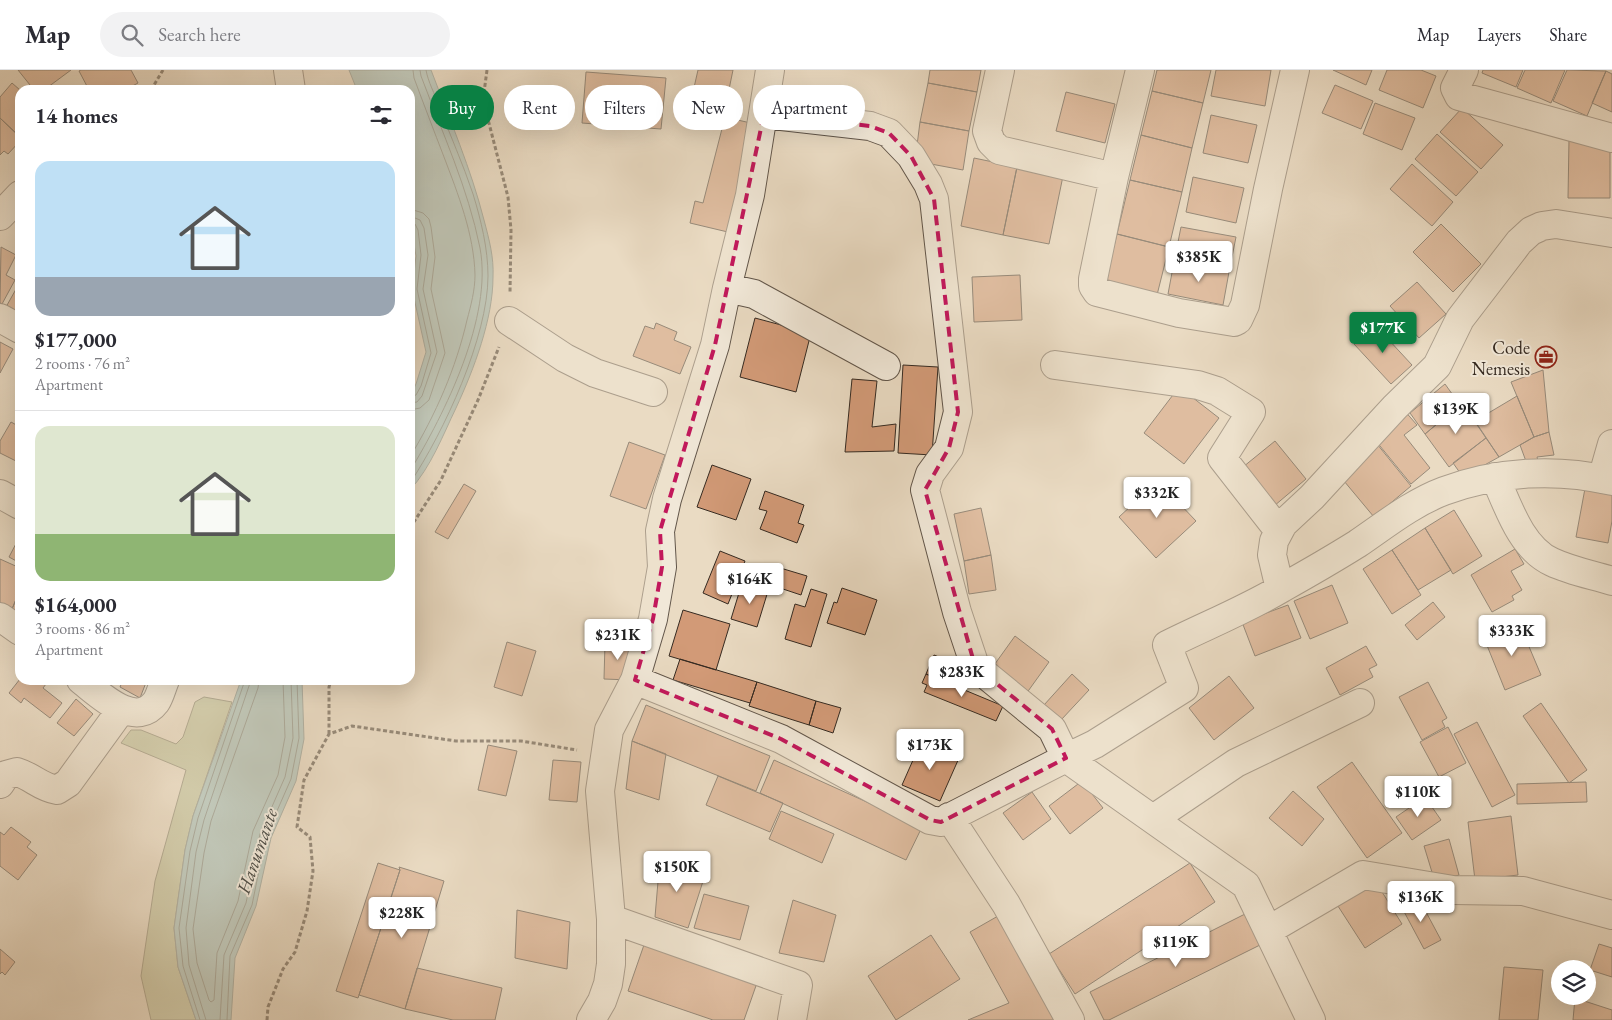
<!DOCTYPE html>
<meta charset="utf-8">
<style>
:root{--surface:#fff;--page:#f2f2f3;--text:#2b2b33;--muted:#7c7c81;--line:#e1e1e2;--accent:#0b8043}
body{margin:0;font-family:"EB Garamond",serif;background:var(--page);color:var(--text);height:100vh;display:flex;flex-direction:column;font-size:19px;white-space:nowrap}
*{box-sizing:border-box;margin:0}
p{font-size:16px;color:var(--muted)}
.icon{flex:none;width:28px;height:28px;fill:none;stroke:currentColor;stroke-width:2;stroke-linecap:round;stroke-linejoin:round}
.map{position:relative;flex:1;overflow:hidden}
.drawer{position:absolute;left:15px;top:15px;width:400px;height:600px;display:flex;flex-direction:column;background:var(--surface);border-radius:15px;box-shadow:0 5px 20px #0002}
.drawer>*{flex:none}
.top-card{position:absolute;left:430px;top:15px;width:475px;height:45px;display:flex;gap:10px}
.buttons{position:absolute;left:1551px;top:890px;display:grid;gap:10px}
.buttons a{display:grid;place-items:center;width:45px;height:45px;border-radius:50%;background:var(--surface);box-shadow:0 5px 20px #0002;font-size:25px}
.price{position:absolute;translate:-50% -42px;padding:0 11px;border-radius:5px;background:#fff;color:#222;font-size:16px;line-height:32px;filter:drop-shadow(0 1px 2px #0008)}
.price::after{content:'';position:absolute;left:50%;top:30px;width:15px;height:11px;margin-left:-8px;background:inherit;clip-path:polygon(0 0,100% 0,50% 100%)}
.price.active{background:var(--accent);color:#fff}
ul{padding:0;list-style:none}
li{display:grid;align-content:center;gap:10px;height:265px;padding:0 20px}
li+li{border-top:1px solid var(--line)}
li span{display:grid;place-items:center;height:155px;border-radius:15px;color:#555}
li>.icon{margin-inline-start:auto}
span .icon{width:90px;height:90px;fill:#fffc;stroke-width:1}
li b{font-size:21px}
h2{display:flex;justify-content:space-between;align-items:center;height:60px;padding:0 20px;font-size:21px}
.pill{padding:0 18px;border-radius:22px;background:var(--surface);box-shadow:0 5px 20px #0002;font-size:18px;line-height:45px}
.pill.active{background:var(--accent);color:#fff}
header{display:flex;align-items:center;gap:30px;box-sizing:border-box;height:70px;padding:0 25px;background:var(--surface);border-bottom:1px solid var(--line)}
header strong{font-size:24px}
nav{display:flex;gap:28px;margin-inline-start:auto;font-size:18px}
.search{width:350px;height:45px;background:var(--page);display:flex;align-items:center;gap:12px;box-sizing:border-box;padding:0 18px;border-radius:28px;color:var(--muted);font-size:19px}
.map>svg:first-child{display:block}
.green{fill:#babf92;stroke:#78745a}
.water{fill:#98bab8;stroke:#70807c}
.lines{fill:none;stroke-linecap:round;stroke-linejoin:round}
.shore{stroke:#66726c;stroke-width:1}
.building{fill:#d29a77;stroke:#352a21}
.minor-casing{stroke:#62564a;stroke-width:30}
.path{stroke:#352a21;stroke-width:3;stroke-dasharray:4 2.5;stroke-linecap:butt}
.minor{stroke:#f1e8d8;stroke-width:28}
.marked{fill:none;stroke:#c2185b;stroke-width:4;stroke-dasharray:10 6;stroke-linejoin:round}
.labels{text-anchor:middle;dominant-baseline:central;stroke-width:4;stroke-linejoin:round;paint-order:stroke}
.poi-label{font-size:18px;fill:#352a21;stroke:#f1e8d8;text-anchor:end}
.water-label{font-size:19px;font-style:italic;fill:#4e4e47;stroke:#f1e8d8}
</style>
<header>
<strong>Map</strong>
<div class="search"><svg class="icon" aria-label="search" viewBox="0 0 24 24"><circle cx="10" cy="10" r="6"/><path d="M15 15l6 6"/></svg>Search here</div>
<nav><a>Map</a><a>Layers</a><a>Share</a></nav>
</header>
<div class="map">
<svg width="1612" height="950" viewBox="0 0 1612 950">
<rect width="100%" height="100%" fill="#eadbc3"/>
<filter id="stains"><feTurbulence type="fractalNoise" baseFrequency=".004" numOctaves="4"/><feColorMatrix values="0 0 0 0 .2 0 0 0 0 .09 0 0 0 0 .02 0 0 0 .5 -.17"/></filter>
<radialGradient id="worn" r=".72"><stop offset=".6" stop-color="#630" stop-opacity="0"/><stop offset="1" stop-color="#630" stop-opacity=".3"/></radialGradient>
<!-- green -->
<path class="green" d="M204,627L232,632L193,746L185,780L174,858L178,897L196,950H151L141,906L155,811L186,700L121,673L131,660H141L176,674L183,667L195,632Z"/>
<!-- water -->
<path class="water" d="M349,0H431C450,50 471,99 484,150C489,169 494,187 493,207C493,249 474,299 456,338C443,365 431,397 410,420V326L416,314L426,282L412,219L416,186L410,150V20H357Z
M241,610H302L304,669L296,711L271,768L256,836L235,888L231,950H196L178,897L174,858L185,780L193,746Z"/>
<g class="lines">
<!-- shore -->
<path class="shore" d="M410,139L423,143L429,149L431,157L435,187L431,219L445,283L429,330L420,338L410,340
M410,146L420,150L424,158L428,185L423,219L437,282L422,326L417,332L410,333
M410,153L415,154L418,160L421,185L417,219L431,283L421,316L416,325L410,327
M410,387C436,344 456,298 467,250C471,235 475,220 475,205C474,164 458,124 444,87C434,61 424,35 414,8L413,0
M410,401C445,343 493,247 480,178C468,118 442,62 421,6L420,0
M410,413C444,362 488,267 488,206C488,179 481,150 473,124C463,94 450,65 439,36C435,24 428,12 426,0
M259,610L258,618L211,751L204,783L193,859L197,893L209,930L211,932L214,930L217,883L238,831L253,761L278,705L285,667L283,610
M200,950L183,896L179,858L190,781L198,748L245,610
M206,950L189,895L186,858L196,782L204,750L251,610
M220,950L224,885L246,833L260,764L285,707L293,668L291,610
M227,950L230,886L252,835L266,766L291,709L299,668L297,610"/>
</g>
<!-- building -->
<path class="building" d="M18,0H71L44,20H34Z
M81,0H131L138,13L125,20H89L79,1Z
M698,0H733L727,29L693,22Z
M930,0H981L977,22L928,13Z
M1157,0H1211L1203,33L1152,21Z
M1216,0H1271L1265,36L1211,26Z
M1333,0H1372L1366,15Z
M1387,0H1421L1436,6L1423,38L1379,20Z
M1483,0H1523L1516,17L1482,3Z
M1525,0H1565L1551,33L1517,18Z
M1567,0L1606,1L1587,46L1553,31Z
M1606,1L1612,4V42L1592,33Z
M586,2L666,8L661,59L582,53Z
M12,13L20,20V67L0,48V27Z
M928,13L977,22L969,61L920,52Z
M1335,15L1373,31L1361,59L1322,43Z
M1152,21L1203,33L1192,78L1141,65Z
M1066,22L1115,34L1105,73L1056,61Z
M1375,33L1415,48L1402,80L1363,64Z
M1462,38L1503,75L1481,99L1440,62Z
M1211,45L1257,55L1248,93L1203,83Z
M725,47L759,55L732,163L690,153L695,131L703,133Z
M0,48L20,67V71L8,84L4,81L0,85Z
M920,52L969,61L963,100L915,91Z
M1437,64L1478,102L1456,126L1415,89Z
M1141,65L1192,78L1182,122L1130,110Z
M1569,70H1610V128H1568Z
M974,88L1017,97L1003,165L961,156Z
M1412,94L1453,132L1432,156L1390,119Z
M1017,97L1063,106L1049,174L1003,165Z
M1193,107L1244,118L1236,153L1186,142Z
M1130,110L1182,122L1169,177L1117,164Z
M1441,154L1481,194L1453,222L1413,182Z
M1181,157L1236,167L1229,202L1174,192Z
M1117,164L1169,177L1156,229L1104,217Z
M1,177L16,185L6,205L15,210L2,234L0,233Z
M1174,192L1229,202L1223,235L1168,224Z
M1020,205L1022,250L974,252L972,207Z
M20,212V245L6,237Z
M1417,212L1446,244L1419,268L1390,236Z
M755,248L811,263L796,322L740,307Z
M656,253L677,262L674,270L691,277L680,304L633,286L645,256L654,259Z
M1375,255L1412,295L1391,314L1354,274Z
M0,272L13,279L0,303Z
M903,295L938,297L932,385L898,383Z
M1543,300L1549,362L1534,367L1511,312Z
M852,309L877,311L872,357L896,354L894,381L845,382Z
M1445,314L1460,335L1425,364L1410,343Z
M1179,317L1219,348L1184,394L1144,363Z
M1517,326L1534,367L1499,387L1475,351Z
M1462,333L1486,368L1449,397L1425,364Z
M1403,339L1417,355L1404,365L1430,398L1411,414L1371,365Z
M11,352L20,357V393L0,383V371Z
M1549,362L1554,385L1537,387L1538,391L1527,394L1520,375L1534,367Z
M1486,368L1499,387L1463,407L1453,393Z
M1275,371L1306,409L1274,436L1243,397Z
M629,372L665,385L646,439L610,426Z
M1377,374L1411,416L1374,447L1339,405Z
M712,395L751,409L736,450L697,437Z
M1158,411L1196,451L1156,488L1119,447Z
M1586,413L1612,418V451L1608,473L1576,467Z
M464,414L476,421L448,469L435,462Z
M765,421L804,435L798,453L804,455L797,473L760,459L767,441L759,439Z
M981,438L991,485L964,491L954,444Z
M1454,440L1482,486L1453,504L1425,458Z
M1425,458L1451,500L1418,520L1392,480Z
M20,466V493L9,487Z
M1515,479L1524,494L1511,501L1522,520L1512,526L1514,530L1492,542L1471,505Z
M1392,480L1421,525L1392,544L1363,499Z
M720,481L745,491L728,534L703,523Z
M991,485L996,520L969,524L964,491Z
M0,489L20,498V520L12,539L0,534Z
M767,494L807,506L801,525L762,512Z
M742,513L768,521L757,557L731,549Z
M1332,515L1348,553L1310,569L1294,531Z
M842,518L877,530L865,565L827,553L834,532L837,533Z
M811,519L827,524L811,577L785,569L795,534L805,537Z
M20,520V545L12,539Z
M1433,532L1445,547L1417,570L1405,555Z
M1288,535L1301,568L1255,586L1242,552Z
M683,540L730,554L716,600L669,586Z
M1519,553L1541,605L1505,620L1484,568Z
M1015,566L1049,592L1026,624L992,598Z
M507,572L536,581L522,626L494,617Z
M605,573H631L630,610L604,609Z
M1366,576L1377,595L1369,599L1373,607L1340,625L1326,598Z
M934,585L958,595L951,614L926,604Z
M680,589L757,612L750,633L673,610Z
M926,604L1003,636L996,651L924,622L927,615L922,613Z
M1072,604L1089,620L1061,650L1044,635Z
M1229,606L1254,638L1214,670L1189,638Z
M20,609L49,610L43,618L62,633L50,648L24,628L21,633L9,623Z
M123,610H147L140,628L120,617Z
M757,612L816,631L809,655L749,636Z
M1428,612L1447,648L1442,651L1445,657L1422,670L1399,627Z
M76,629L93,644L74,666L57,653Z
M816,631L841,638L833,663L809,655Z
M1541,633L1587,700L1569,713L1523,646Z
M646,635L770,686L756,721L632,671Z
M1477,652L1515,725L1492,737L1454,664Z
M1448,657L1466,693L1439,707L1420,672Z
M632,671L666,684L659,730L626,719Z
M921,672L959,688L940,731L902,715Z
M488,675L517,681L506,726L478,720Z
M553,690L581,692L577,732L549,730Z
M774,690L922,757L906,790L760,723Z
M1352,692L1402,763L1367,788L1317,717Z
M718,706L783,733L770,762L706,735Z
M1082,711L1103,738L1070,764L1049,736Z
M1586,712L1587,732L1517,734V714Z
M1293,721L1324,749L1302,776L1269,748Z
M1032,722L1051,749L1023,770L1003,743Z
M1425,727L1441,750L1412,770L1396,747Z
M781,741L834,764L822,793L769,769Z
M1511,746L1518,805L1475,810L1468,752Z
M11,757L31,772L27,777L37,785L18,810L0,796V762L4,765Z
M1449,769L1459,805L1435,812L1424,776Z
M660,788L705,805L688,858L655,847Z
M378,793L400,800L358,928L336,921Z
M1190,793L1215,832L1075,924L1049,884Z
M399,797L444,811L405,939L359,925L400,800Z
M1374,809L1402,854L1365,878L1336,833Z
M704,824L749,836L740,870L694,858Z
M1418,827L1441,870L1424,879L1401,836Z
M793,830L836,845L824,892L779,883Z
M517,840L570,852L567,899L515,888Z
M1005,842L1063,950H968L1009,933L970,862Z
M1247,843L1262,874L1109,950H1104L1090,922Z
M931,865L960,909L896,950L868,906Z
M645,872L758,910L744,950H713L628,921Z
M1599,874L1612,878V907L1590,900Z
M0,879L15,892L5,905L2,902L0,904Z
M1504,897L1543,900L1538,950H1499Z
M417,898L502,918L495,950H453L405,939Z
M1575,928L1612,940V950H1573Z"/>
<g class="lines">
<!-- minor casing -->
<g class="minor-casing">
<path id="minor" d="M288,0L291,20
M1000,0L987,61L991,72L999,80L1114,107L1140,0
M1464,0L1455,18L1459,26L1612,68
M764,44L870,56L889,63L911,86L928,114L934,129L958,342L949,378L930,404L925,420L957,542L975,596L1052,659L1066,688L1095,674L1184,618L1167,575C1205,556 1245,540 1282,518C1307,504 1333,489 1357,474C1385,455 1412,433 1444,421C1498,401 1557,398 1612,411
M1114,107L1093,209V216L1097,222L1179,243L1234,252L1238,250L1245,235L1268,119L1295,0
M0,146L20,125
M727,218L754,224L886,296
M0,248L20,259
M509,251L565,288L595,303L653,322
M1055,295L1198,315L1217,321L1251,342L1222,388L1279,461
M1495,407C1508,436 1521,478 1552,492C1571,501 1593,505 1612,511
M1602,409L1612,374
M0,424L20,435
M1280,519L1272,485L1274,471L1283,454L1312,427L1395,337L1437,296L1460,249L1519,172L1531,161L1542,156L1556,154L1612,163
M0,547L20,561
M81,610C99,624 135,660 156,632C160,626 162,617 165,610
M635,610L781,669L930,750L941,752L1066,688L1246,815L1311,950
M0,714L6,705L17,702C33,707 40,717 57,720L68,713L121,640
M949,747L1006,834L1070,950
M1153,749L1236,693L1360,633
M611,849L798,915L792,950
M1269,860L1363,805L1453,820L1523,821L1612,845
M591,950L602,931L608,914L611,894V849L600,721L609,660L635,610L653,549L662,497L660,461L667,429L715,275L727,218L750,125L770,0"/>
</g>
<!-- path -->
<path class="path" d="M487,0L483,30L508,127L511,160L510,223
M151,20L163,0
M410,458L441,410L478,330L499,277
M329,664V617L331,610
M267,950L268,937L283,899L295,882L307,841L313,801L310,767L297,757L304,710L329,664L352,656L456,671H521L577,680"/>
<!-- minor -->
<use href="#minor" class="minor"/>
</g>
<!-- marked area -->
<path d="M0 0H1612V950H0ZM764,44L870,56L889,63L911,86L934,129L958,342L949,378L925,420L975,596L1052,659L1066,688L941,752L930,750L781,669L635,610L653,549L662,497L660,461L715,275Z" fill="#eadbc3" fill-opacity=".55" fill-rule="evenodd"/>
<path class="marked" d="M764,44L870,56L889,63L911,86L934,129L958,342L949,378L925,420L975,596L1052,659L1066,688L941,752L930,750L781,669L635,610L653,549L662,497L660,461L715,275Z"/>
<!-- icons -->
<defs>
<g id="office-ring" transform="scale(1.125)"><circle r="9.5" fill="#f1e8d8" stroke="#8f2418" stroke-width="1.5"/><path d="M-6-3h4V-5.5h4V-3h4V5H-6ZM-1-4.5V-3h2v-1.5ZM-6 0V1H6V0Z" fill="#8f2418"/></g>
</defs>
<g fill-rule="evenodd">
<use href="#office-ring" x="1546" y="287"/>
</g>
<g class="labels">
<!-- poi labels -->
<g class="poi-label">
<text x="1530" y="277">Code<tspan x="1530" dy="21">Nemesis</tspan></text>
</g>
<!-- water labels -->
<g class="water-label">
<text transform="translate(257 781) rotate(-71)">Hanumante</text>
</g>
</g>
<rect width="100%" height="100%" filter="url(#stains)"/>
<rect width="100%" height="100%" fill="url(#worn)"/>
</svg>
<div class="buttons">
<a><svg class="icon" aria-label="layers" viewBox="0 0 24 24"><path d="M12 4l9 5-9 5-9-5zM3 14l9 5 9-5"/></svg></a>
</div>
<b class="price" style="left:1199px;top:213px">$385K</b>
<b class="price active" style="left:1383px;top:284px">$177K</b>
<b class="price" style="left:1456px;top:365px">$139K</b>
<b class="price" style="left:1157px;top:449px">$332K</b>
<b class="price" style="left:750px;top:535px">$164K</b>
<b class="price" style="left:1512px;top:587px">$333K</b>
<b class="price" style="left:618px;top:591px">$231K</b>
<b class="price" style="left:962px;top:628px">$283K</b>
<b class="price" style="left:930px;top:701px">$173K</b>
<b class="price" style="left:1418px;top:748px">$110K</b>
<b class="price" style="left:677px;top:823px">$150K</b>
<b class="price" style="left:1421px;top:853px">$136K</b>
<b class="price" style="left:402px;top:869px">$228K</b>
<b class="price" style="left:1176px;top:898px">$119K</b>
<div class="top-card">
<a class="pill active">Buy</a>
<a class="pill">Rent</a>
<a class="pill">Filters</a>
<a class="pill">New</a>
<a class="pill">Apartment</a>
</div>
<section class="drawer">
<h2>14 homes<svg class="icon" aria-label="filters" viewBox="0 0 24 24"><path d="M4 7h16M4 17h16"/><circle cx="9" cy="7" r="2"/><circle cx="15" cy="17" r="2"/></svg></h2>
<ul>
<li><span style="background:linear-gradient(#bfe0f5 75%,#9aa5b1 0)"><svg class="icon" aria-label="home" viewBox="0 0 24 24"><path d="M3 11l9-7 9 7M6 9v11h12V9"/></svg></span><div><b>$177,000</b><p>2 rooms · 76 m²</p><p>Apartment</p></div></li>
<li><span style="background:linear-gradient(#dfe7d0 70%,#8fb573 0)"><svg class="icon" aria-label="home" viewBox="0 0 24 24"><path d="M3 11l9-7 9 7M6 9v11h12V9"/></svg></span><div><b>$164,000</b><p>3 rooms · 86 m²</p><p>Apartment</p></div></li>
</ul>
</section>
</div>
